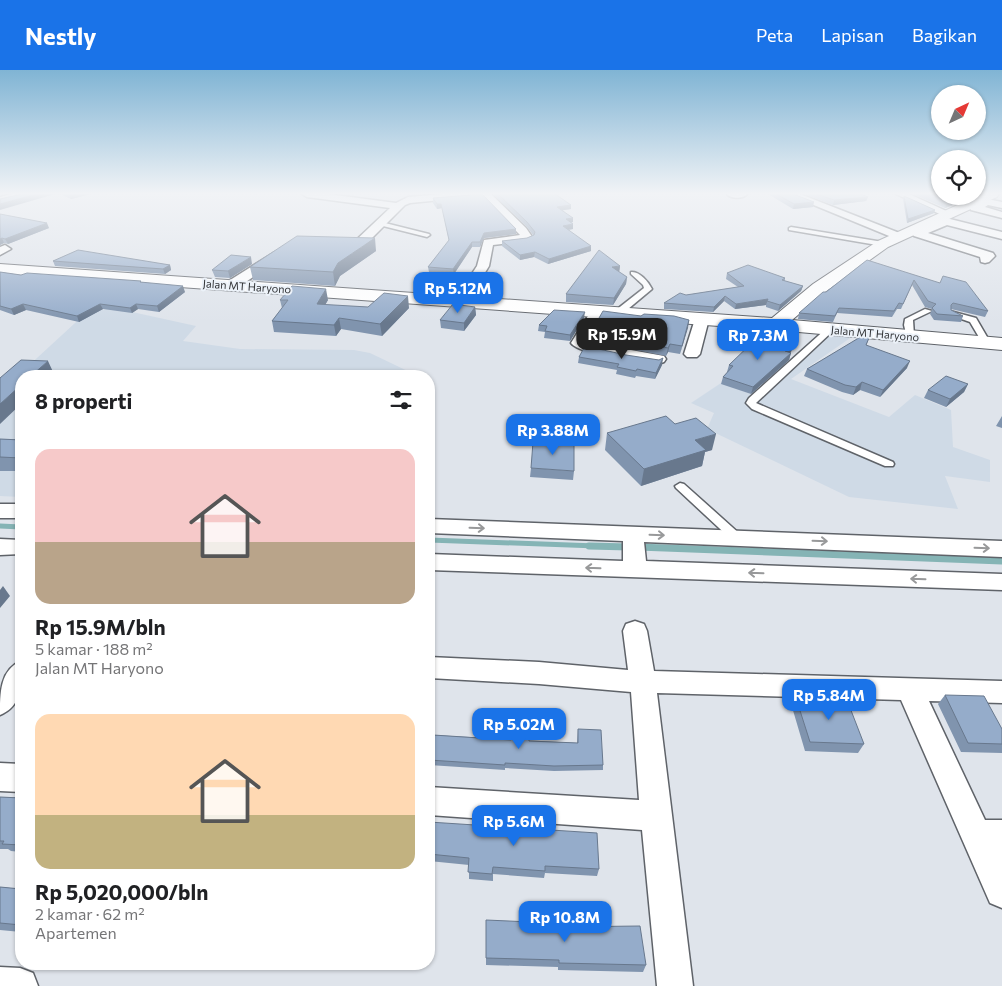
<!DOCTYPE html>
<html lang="id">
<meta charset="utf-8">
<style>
:root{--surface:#fff;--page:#f6f6f6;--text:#202124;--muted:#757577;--accent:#1a73e8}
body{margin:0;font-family:Commissioner,sans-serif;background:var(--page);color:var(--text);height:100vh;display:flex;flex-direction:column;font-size:19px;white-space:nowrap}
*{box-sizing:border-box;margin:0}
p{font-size:16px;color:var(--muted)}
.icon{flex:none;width:28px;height:28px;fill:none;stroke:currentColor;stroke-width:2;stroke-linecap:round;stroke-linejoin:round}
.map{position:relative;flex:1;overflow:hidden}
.side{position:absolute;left:15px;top:300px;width:420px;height:600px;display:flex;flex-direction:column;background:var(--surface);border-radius:20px;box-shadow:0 1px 4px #0004}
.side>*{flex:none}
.needle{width:32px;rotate:44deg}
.tools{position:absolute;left:931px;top:15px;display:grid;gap:10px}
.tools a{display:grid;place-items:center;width:55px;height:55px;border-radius:50%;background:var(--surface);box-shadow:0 1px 4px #0004;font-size:25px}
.price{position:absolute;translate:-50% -42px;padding:0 11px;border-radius:10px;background:var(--accent);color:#fff;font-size:16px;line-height:32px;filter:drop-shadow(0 1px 2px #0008)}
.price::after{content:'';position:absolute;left:50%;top:30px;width:15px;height:11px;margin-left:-8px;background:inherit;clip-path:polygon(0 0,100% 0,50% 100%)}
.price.on{background:#222;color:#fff}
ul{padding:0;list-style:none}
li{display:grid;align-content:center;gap:10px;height:265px;padding:0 20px}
li span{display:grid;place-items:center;height:155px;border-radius:15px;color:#555}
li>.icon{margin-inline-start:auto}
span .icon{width:90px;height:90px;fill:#fffc;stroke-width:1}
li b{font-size:21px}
h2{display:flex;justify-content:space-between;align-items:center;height:60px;padding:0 20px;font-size:21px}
header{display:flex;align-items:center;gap:30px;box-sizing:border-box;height:70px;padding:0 25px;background:var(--accent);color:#fff}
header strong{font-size:24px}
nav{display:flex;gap:28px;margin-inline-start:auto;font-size:18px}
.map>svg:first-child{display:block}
.built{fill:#cfdae6}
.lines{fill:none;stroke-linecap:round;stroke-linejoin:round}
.stream-far1{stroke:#85b4b5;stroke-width:5}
.stream{stroke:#85b4b5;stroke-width:7}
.lane-casing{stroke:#5f6369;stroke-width:3}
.street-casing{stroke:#5f6369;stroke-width:3}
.secondary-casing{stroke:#5f6369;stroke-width:2}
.lane{fill:#fff;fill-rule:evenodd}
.street{fill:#fff;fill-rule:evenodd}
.secondary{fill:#fff;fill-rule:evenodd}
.wall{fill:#8094ae}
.shaded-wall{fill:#68788d}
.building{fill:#95acca;stroke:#68788d}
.oneway{stroke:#98999a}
.labels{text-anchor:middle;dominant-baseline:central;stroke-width:4;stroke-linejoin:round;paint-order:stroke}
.far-street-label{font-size:11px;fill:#313336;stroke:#ecf2f9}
</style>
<header>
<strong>Nestly</strong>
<nav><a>Peta</a><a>Lapisan</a><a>Bagikan</a></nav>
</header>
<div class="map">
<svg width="1002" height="916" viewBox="0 0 1002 916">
<rect width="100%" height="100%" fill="#dfe4eb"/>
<!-- built -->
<path class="built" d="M114,238L196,256L183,271L240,279L354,280L370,283L418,306H21V427L0,426V322L87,242Z
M822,261L856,264L791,309L889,347L915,325L951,340L953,377L990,390V412L945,406L958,439L849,427L707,359L714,343L691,333L721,313L751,324Z"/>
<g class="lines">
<!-- stream-far1 -->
<path class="stream-far1" d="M0,456L21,457
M429,470L624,477"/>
<!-- stream -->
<path class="stream" d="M589,476L629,477
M638,477L1002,491"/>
<!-- lane casing -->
<g class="lane-casing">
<path id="lane" d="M381,152L429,164L430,165L427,167L379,155V153Z
M791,157L883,172L886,174L883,176L789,160V158Z
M631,202C639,201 648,211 652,219L622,244H616V240L644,218L643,215L631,204Z
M925,239L932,241L913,250L914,266L907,268L904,255L905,249Z
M950,241L976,248L990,272L989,274H983L970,252L950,245Z
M828,257L835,259L756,333L893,392L894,394L893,396H885L752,339L746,333L749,328Z
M680,413L684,414L741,465L743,468L741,471H733L676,418L675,416Z"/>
</g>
<!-- street casing -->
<g class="street-casing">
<path id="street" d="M11,124H26L25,126L0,133V127Z
M302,124H328L396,133L408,127L442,124H476L471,127L410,133L405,135L361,179C353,181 339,182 333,176L339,172H354L390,138L307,127Z
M481,124H491L526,158L533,168L527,171L493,175L489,196L466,234L461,235L454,231L477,196L484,170L520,165Z
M727,124H747C743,129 731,129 727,124Z
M787,124H800L902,164L904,166L898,169L894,168Z
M896,124H909L953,144L952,146H944Z
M987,129L1002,132V138L988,135L985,137L1002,142V148L971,140L970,138Z
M946,148L1002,162V169L947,155L928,163L993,183L995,186L989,192L985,193L981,192L980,187L914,166L912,164Z
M5,175L11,179L0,185V177Z
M275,182L281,186L279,189L237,218H227L225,215L227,212Z
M598,237L605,241L587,272L664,286L666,289L664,292L658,294C641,291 580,285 571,273L593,238Z
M702,245L707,246L709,249L700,284L697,287H687L684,284L695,249L697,246Z
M0,434H21V448H0Z
M429,449L1002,471V487L644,472L646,491L1002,504V520L429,500V484L623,491V471L429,463Z
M0,469L21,470V484L0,485Z
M635,551L644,554L647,561L654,601L1002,611V633L929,631L985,750H1002V838L990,833L901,630L657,623L693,916H657L642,760L429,745V717L639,730L631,622L539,614L429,608V587L539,592L628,600L623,561L626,554Z
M21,591C22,612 23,636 0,645C0,623 0,600 21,591Z
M0,693L21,694V722L0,721Z
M0,897L20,898L33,903L38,916H0Z"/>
</g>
<!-- secondary casing -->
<g class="secondary-casing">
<path id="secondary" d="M982,124H999L997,127L888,177L825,222L792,250L1002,268V280L776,260L0,204V194L772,248L813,214L878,171Z"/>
</g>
<!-- lane -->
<use href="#lane" class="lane"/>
<!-- street -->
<use href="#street" class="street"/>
<!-- secondary -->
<use href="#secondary" class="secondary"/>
</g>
<!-- wall -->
<path class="wall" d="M60,124H91L71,129Z
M493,124H558H556L571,135V139L563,140L573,152L571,153L573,159L569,160L591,181L548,194L534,187L520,190L502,176V171L527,168L533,165L527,157Z
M768,124H793L813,137L793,139Z
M804,124H861L868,127L866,131L833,135Z
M913,124H940V126H961L958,133L945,138Z
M471,125L516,159V164L484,168L480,177H472L454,204L429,202L428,197L449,171L442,138L437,139L433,133V128Z
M904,126L935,140L934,143L907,153L903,129Z
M0,144L49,158L8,174L4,173L0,175Z
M376,181L340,206L335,216L253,210L250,197Z
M867,190L988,241L985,247L951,239V240L963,246L961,252L934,250L930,244L932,239L925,237L912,215L901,239H897L892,247L837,243L833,252L798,249L799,243Z
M53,191L170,195L171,200L165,204L55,196Z
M252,194L230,208L215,207L212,200Z
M620,196L619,202L627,207L626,214L613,235L566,232V224Z
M0,202L21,205L142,212L185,222L159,242L138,239L132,243L103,239L79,252L26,240L14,245L0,240Z
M727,203L785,208V211L803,216L801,221L778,241L766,237V235L735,239L724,231L713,242L664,239V233L686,225L738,217L726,209Z
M280,230H328L325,235L368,237L409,238L382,266L341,259L336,266L274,262L272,251L282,238Z
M475,237L476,245L464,261L441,258L440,250Z
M641,246L689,250L680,284L668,282L666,286L590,271L591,262Z
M584,248L570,271L544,268L545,262L538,261L539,255Z
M871,263L866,276L907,298L880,327L860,320L853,325L842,322L804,306L807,299Z
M793,275L791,282H790L791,283L789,290L751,324L721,314L723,307L728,302H727L729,295Z
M579,287L662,295L655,309L636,306L635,308L616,304L617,300L578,293Z
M968,314L964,322L946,337L924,328L928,320Z
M1002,346V358L996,356Z
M675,354L712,380L705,382L702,396L641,416L605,380L607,363Z
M0,369L21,370V401H0Z
M531,398L574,401L573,410L530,407Z
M945,625L1002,659V683L961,682L938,634Z
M796,628L864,674L858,683L805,681L792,637Z
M578,659L603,695V700L554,701L505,698V700L429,695V662H433L434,665L577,673Z
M0,727L21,728V782L11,781L8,779H0Z
M429,752L599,799L597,806L545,803L544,808L493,804V811L469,809V795L429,791Z
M0,817L21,819V862L0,860Z
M553,857L646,895L643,902L558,900V897L486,895V888Z
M181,894H203L201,899L185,898Z"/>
<!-- shaded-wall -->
<path class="shaded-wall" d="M37,124H55L0,140V134Z
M69,124H91L71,129Z
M956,126H961L958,133L945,138L949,129Z
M868,127L866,131L833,135L834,130Z
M814,132L813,137L793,139L794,134Z
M437,134H441L442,138L437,139Z
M571,135V139L557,141V137Z
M935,140L934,143L907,153L908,149Z
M573,148V152L566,153V149Z
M47,153L49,158L8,174L5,169Z
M573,154V159L563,160V156Z
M516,159V164L484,168L480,177V172L484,163Z
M2,168L4,173L0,175V169Z
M375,168L376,181L340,206L335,216L333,202L338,193Z
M472,172V177L454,204L453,199Z
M591,176V181L548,194L549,189Z
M535,182L534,187L520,190V185Z
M251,187L252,194L230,208L228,201Z
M170,195L171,200L165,204L163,199Z
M620,196L619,203L612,197Z
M627,207L626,214L613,235L614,228Z
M183,216L185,222L159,242L157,236Z
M803,216L801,221L778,241L780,235Z
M326,219L328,230L319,245L317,234Z
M408,226L409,238L382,266L380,254Z
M725,226L724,231L713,242L714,237Z
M768,229L766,235L735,239L736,234Z
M23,234L26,240L14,245L11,239Z
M100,234L103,239L79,252L77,246Z
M136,234L138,239L132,243L130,238Z
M475,237L476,245L464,261V253Z
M585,242L584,248L570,271V265Z
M339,248L341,259L336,266L334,255Z
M689,250L688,258L680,284L682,276Z
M670,274L668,282L666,286L668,278Z
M793,275L791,282L783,288L785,281Z
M791,283L789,290L751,324L753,317Z
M663,288L662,295L655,309L656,303Z
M48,291L54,304L51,306H31Z
M910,291L907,298L880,327L883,320Z
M862,312L860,320L853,325L856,317Z
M968,314L964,322L946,337L950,329Z
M21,315V334L0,354V334Z
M716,364L712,380L705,382L702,396L641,416L644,399L695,370Z
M3,516L10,526L0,538V520Z
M197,894H203L201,899Z"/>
<!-- building -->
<path class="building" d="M22,124H37L0,134V129Z
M473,124H482L516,159L484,163L480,172H472L453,199L428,197L449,170L441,134H437L433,128L471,125Z
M498,124H555L571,135L557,137L573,148L566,149L573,154L563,156L591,176L549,189L535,182L520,185L502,171L527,168L534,165L535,162L527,152Z
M776,124H793L814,132L794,134Z
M816,124H861L868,127L834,130Z
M904,126L935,140L908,149Z
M942,126H956L949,129Z
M0,144L47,153L5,169L2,168L0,169Z
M297,166L375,168L338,193L333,202L250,197Z
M78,180L170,195L163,199L53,191Z
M599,180L620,196L612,197L627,207L614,228L566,224Z
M231,185L251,187L228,201L212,200Z
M867,190L940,213L943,206L966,212L988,241L953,233L951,235V240L963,246L937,244L932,238L936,234L928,231L914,210L903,234L899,233L894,241L839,238L835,246L799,243L823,222H826Z
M748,195L785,208L782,210L803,216L780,235L767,231L768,229L736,234L725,226L714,237L664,233L680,223L686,225L744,216L727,203Z
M0,202L21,205L27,203L141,211L140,212L183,216L157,236L136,234L130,238L100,234L77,246L23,234L11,239L0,236Z
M292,216L326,219L317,234L368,237L384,223L408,226L380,254L339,248L334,255L272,251L288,230H280Z
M453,234L475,237L464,253L440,250Z
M554,240L585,242L570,265L545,261L547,256L539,255Z
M603,241L641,246L644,244L674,246L689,250L682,276L670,274L668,278L591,262Z
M867,263H871L866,275L910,291L883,320L862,312L856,317L845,315L807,299Z
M758,267L793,275L785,281L791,283L753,317L723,307L733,296L729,295Z
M585,276L626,285L659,290L663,288L656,303L637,299L636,301L617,297L619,294L579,287Z
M21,290L48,291L31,306H21V315L0,334V308Z
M104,305L129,306H103Z
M946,306L968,314L950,329L928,320Z
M666,346L675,354L696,348L716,364L695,370L706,380L644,399L607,363Z
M0,369L21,370V388L0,387Z
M533,372L574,374V401L531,398Z
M945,625L984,626L1002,659V674L968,673Z
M796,628L847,630L864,674L810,672Z
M512,655L529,656V671L578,673V659L601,660L603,695L554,696L505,693V695L429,690V662H433V665L511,670Z
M0,727L21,728V775L2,774L4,771H0Z
M429,752L597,763L599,799L545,796V801L493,797L492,804L468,802L469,788L429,784Z
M0,817L21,819V855L0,853Z
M486,850L553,853V857L640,856L646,895L559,893V890L486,888Z"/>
<!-- one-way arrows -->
<defs><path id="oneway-shaft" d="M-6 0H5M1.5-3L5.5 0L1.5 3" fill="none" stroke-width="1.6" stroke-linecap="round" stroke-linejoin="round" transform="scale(1.25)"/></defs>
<g class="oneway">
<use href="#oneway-shaft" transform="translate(477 458) rotate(2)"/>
<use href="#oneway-shaft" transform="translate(657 465) rotate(2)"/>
<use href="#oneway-shaft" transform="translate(820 471) rotate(2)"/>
<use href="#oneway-shaft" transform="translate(982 478) rotate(2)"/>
<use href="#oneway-shaft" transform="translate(593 498) rotate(-178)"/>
<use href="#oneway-shaft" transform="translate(756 503) rotate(-178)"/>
<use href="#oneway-shaft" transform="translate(918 509) rotate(-178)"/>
</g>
<!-- sky -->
<linearGradient id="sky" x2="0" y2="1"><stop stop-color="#80b4d4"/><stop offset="0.49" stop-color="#f1f3f6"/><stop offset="1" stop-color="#f1f3f6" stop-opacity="0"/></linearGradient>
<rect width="1002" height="252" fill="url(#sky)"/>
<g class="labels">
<!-- far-street labels -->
<g class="far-street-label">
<text transform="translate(247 216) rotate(4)">Jalan MT Haryono</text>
<text transform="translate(875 263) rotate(5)">Jalan MT Haryono</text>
</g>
</g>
</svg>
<div class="tools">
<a><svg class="needle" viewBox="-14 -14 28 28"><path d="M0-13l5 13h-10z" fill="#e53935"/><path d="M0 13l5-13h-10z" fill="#757577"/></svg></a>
<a><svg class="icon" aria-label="locate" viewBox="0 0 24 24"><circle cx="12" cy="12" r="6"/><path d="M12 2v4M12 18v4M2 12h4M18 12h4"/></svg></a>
</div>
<b class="price" style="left:458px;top:244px">Rp 5.12M</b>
<b class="price on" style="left:622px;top:290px">Rp 15.9M</b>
<b class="price" style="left:758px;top:291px">Rp 7.3M</b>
<b class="price" style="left:553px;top:386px">Rp 3.88M</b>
<b class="price" style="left:829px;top:651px">Rp 5.84M</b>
<b class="price" style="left:519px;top:680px">Rp 5.02M</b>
<b class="price" style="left:514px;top:777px">Rp 5.6M</b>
<b class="price" style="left:565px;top:873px">Rp 10.8M</b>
<section class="side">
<h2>8 properti<svg class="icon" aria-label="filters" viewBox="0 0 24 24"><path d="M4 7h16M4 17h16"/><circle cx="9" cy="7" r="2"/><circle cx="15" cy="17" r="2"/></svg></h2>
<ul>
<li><span style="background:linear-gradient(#f6c9c9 60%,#b9a48a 0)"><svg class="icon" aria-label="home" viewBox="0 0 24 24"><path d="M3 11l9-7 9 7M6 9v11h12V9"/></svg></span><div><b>Rp 15.9M/bln</b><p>5 kamar · 188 m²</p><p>Jalan MT Haryono</p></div></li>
<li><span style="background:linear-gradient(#ffd9b3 65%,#c2b280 0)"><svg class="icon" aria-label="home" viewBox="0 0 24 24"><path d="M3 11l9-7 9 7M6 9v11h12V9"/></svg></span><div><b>Rp 5,020,000/bln</b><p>2 kamar · 62 m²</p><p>Apartemen</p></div></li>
</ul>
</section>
</div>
